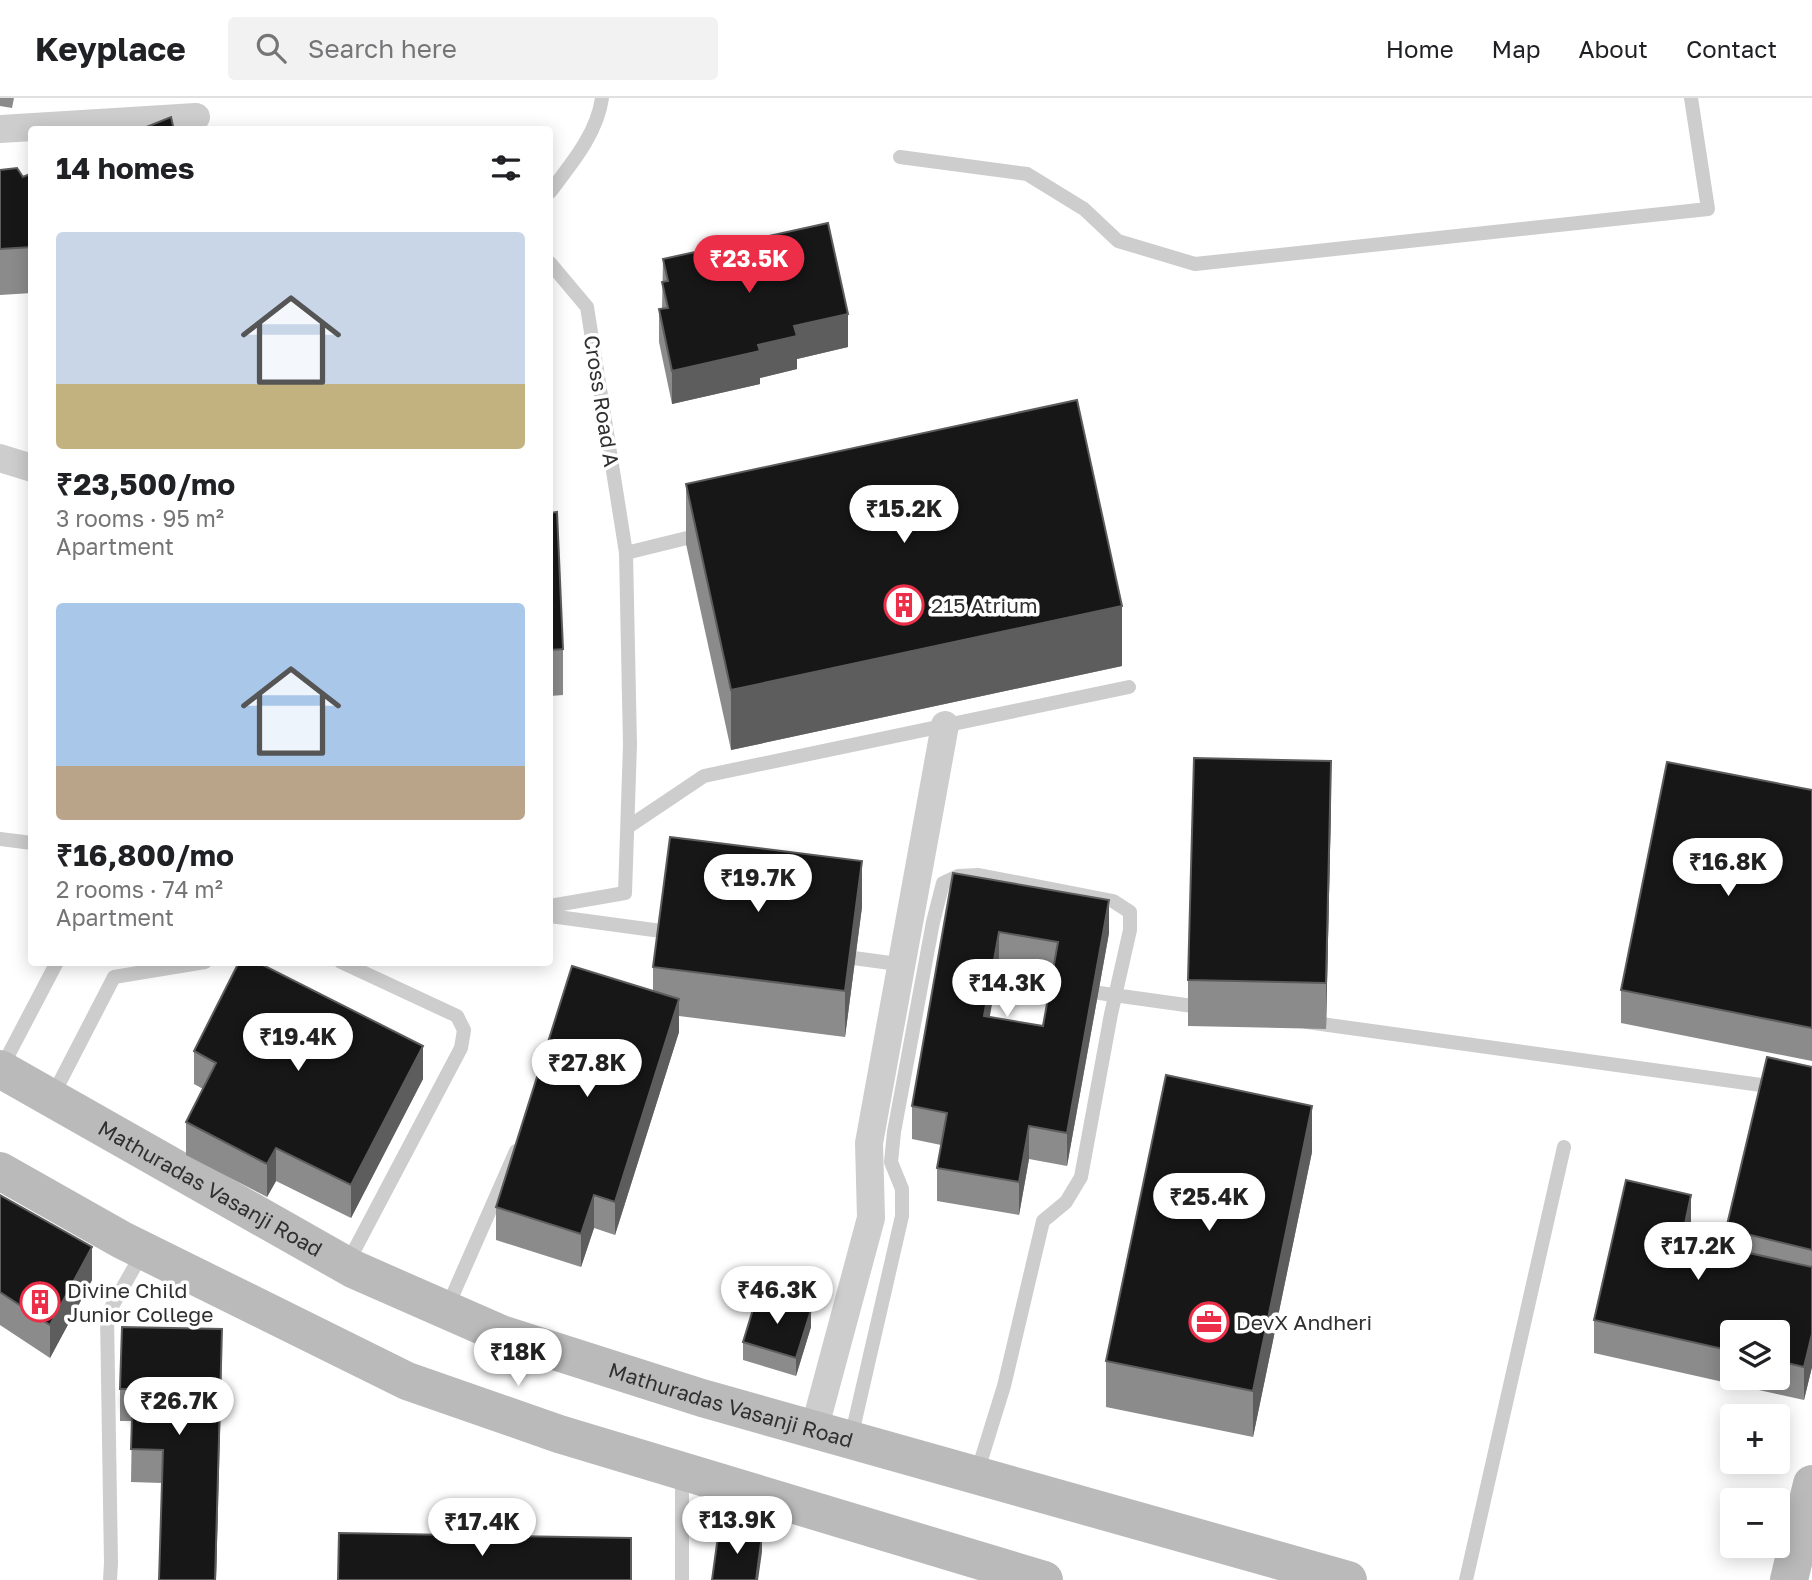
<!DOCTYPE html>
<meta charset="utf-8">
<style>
:root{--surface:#fff;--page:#f2f2f2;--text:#202124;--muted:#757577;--line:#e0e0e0;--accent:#ec2e48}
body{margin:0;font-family:"Golos Text",sans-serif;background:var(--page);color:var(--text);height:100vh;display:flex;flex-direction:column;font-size:26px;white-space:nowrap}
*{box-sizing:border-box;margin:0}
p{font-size:23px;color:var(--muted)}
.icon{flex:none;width:38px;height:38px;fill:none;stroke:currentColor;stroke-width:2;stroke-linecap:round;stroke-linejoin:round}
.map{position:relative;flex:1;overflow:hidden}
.drawer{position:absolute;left:28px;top:28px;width:525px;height:840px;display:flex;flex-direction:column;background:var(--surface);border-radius:7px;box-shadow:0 4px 18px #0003}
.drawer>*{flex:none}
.buttons{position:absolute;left:1720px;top:1222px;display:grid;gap:14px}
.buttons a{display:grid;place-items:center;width:70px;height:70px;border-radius:7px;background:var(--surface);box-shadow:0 4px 18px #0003;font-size:35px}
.price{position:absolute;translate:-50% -60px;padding:0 16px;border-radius:24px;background:#fff;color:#222;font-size:23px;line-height:46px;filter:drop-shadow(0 2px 4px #0008)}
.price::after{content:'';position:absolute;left:50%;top:42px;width:21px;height:16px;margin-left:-10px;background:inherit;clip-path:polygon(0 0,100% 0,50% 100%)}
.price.selected{background:var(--accent);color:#fff}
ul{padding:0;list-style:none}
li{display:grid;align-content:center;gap:14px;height:371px;padding:0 28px}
li span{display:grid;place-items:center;height:217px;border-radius:7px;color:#555}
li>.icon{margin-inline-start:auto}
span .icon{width:126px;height:126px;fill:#fffc;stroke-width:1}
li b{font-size:30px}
h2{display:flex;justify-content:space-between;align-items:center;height:84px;padding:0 28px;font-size:30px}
header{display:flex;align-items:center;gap:42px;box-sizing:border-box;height:98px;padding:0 35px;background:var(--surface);border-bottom:2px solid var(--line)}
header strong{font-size:33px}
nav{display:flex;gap:38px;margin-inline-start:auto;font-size:24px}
.search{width:490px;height:63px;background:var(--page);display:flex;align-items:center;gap:18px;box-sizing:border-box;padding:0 24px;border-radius:7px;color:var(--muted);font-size:26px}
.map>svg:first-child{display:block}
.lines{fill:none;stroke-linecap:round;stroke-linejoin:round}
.lane{stroke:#cdcdcd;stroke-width:14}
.street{stroke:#cdcdcd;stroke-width:28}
.secondary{stroke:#bababa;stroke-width:38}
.wall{fill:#8b8b8b;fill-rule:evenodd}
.shaded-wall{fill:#5d5d5d}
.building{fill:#171717;stroke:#5d5d5d;stroke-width:2;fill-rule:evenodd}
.labels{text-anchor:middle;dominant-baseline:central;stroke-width:7;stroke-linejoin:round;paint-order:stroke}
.street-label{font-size:21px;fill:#303030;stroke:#fff}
.poi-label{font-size:21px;fill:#303030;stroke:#fff;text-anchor:start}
</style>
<header>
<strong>Keyplace</strong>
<div class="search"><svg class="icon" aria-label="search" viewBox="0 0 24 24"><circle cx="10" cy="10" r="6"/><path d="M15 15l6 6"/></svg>Search here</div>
<nav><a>Home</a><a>Map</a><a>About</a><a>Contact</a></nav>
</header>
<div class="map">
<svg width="1812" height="1482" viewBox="0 0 1812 1482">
<rect width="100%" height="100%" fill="#fff"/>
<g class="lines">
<!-- lane -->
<path class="lane" d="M900,59L1027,76L1084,111L1118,143L1195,166L1708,111L1691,0
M550,94C571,66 597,36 602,0
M550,165L587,209L626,455L630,647L625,795L550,808
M626,455L703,436
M628,729L704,678L1129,589
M0,741L32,745
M550,818L676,835
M839,858L905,867
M341,864L457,918L464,932L461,950L347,1166
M977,878L1207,910
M1307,924L1812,994
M2,969L57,864
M52,999L114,879L205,864
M447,1210L516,1053
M851,1340L902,1118V1091L891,1064L894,1034L933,824L943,785L958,778L979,777L1113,803L1130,814V832L1111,916L1081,1079L1066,1104L1043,1123L1004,1288L977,1375
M110,1482L111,1465L107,1217L143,1154
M682,1482V1375
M1466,1482L1564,1049"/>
<!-- street -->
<path class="street" d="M0,31L196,19
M0,360L32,370
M814,1332L871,1120L869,1045L945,627"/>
<!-- secondary -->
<g class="secondary">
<path id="s1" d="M0,971L353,1171L501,1236L702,1300L1348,1482"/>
<path d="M0,1073L122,1142L407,1283L559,1336L1044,1482"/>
<path d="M1789,1482L1812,1386"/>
</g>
</g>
<!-- wall -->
<path class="wall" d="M0,0H14L12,10L0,8Z
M0,72L23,79L32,75V195L0,197Z
M663,161L848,249L797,261V271L760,280V286L672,306L659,244V211H662Z
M686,386L1122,568L731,652L686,446Z
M550,415L563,551V597L550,598Z
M1812,692V963L1621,925V892Z
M1331,709L1326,931L1188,928V882Z
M953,775L1109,835L1067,1068L1029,1061L1019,1117L937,1103V1070L941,1047L912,1041V1008ZM999,867L1052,876L1043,928L989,919Z
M862,809L845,939L679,918V934L615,1137L594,1130L581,1169L496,1142V1109L653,893V869Z
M194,953L423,981L351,1120L276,1083L267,1099L186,1057V1024L203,991L194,986Z
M1812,969V1269L1804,1302L1594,1255V1222L1691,1130L1689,1141L1726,1150V1131ZM1732,1234H1778V1279H1732Z
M1312,1054L1253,1339L1106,1309V1263Z
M0,1097L92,1182L50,1260L0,1227Z
M811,1229L796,1278L743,1262V1244Z
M222,1264L216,1482H159L162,1385L131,1384L132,1323H120V1291Z"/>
<!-- shaded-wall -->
<path class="shaded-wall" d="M848,216V249L797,261V271L760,280V286L672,306V273L758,247L794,228Z
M1122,508V568L731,652V592Z
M1331,663V709L1326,931V885Z
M862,763V809L845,939V893Z
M1109,802V835L1067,1068V1035Z
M999,834V867L984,951V918Z
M679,901V934L615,1137V1104Z
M423,948V981L351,1120V1087Z
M1312,1008V1054L1253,1339V1293Z
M1029,1028V1061L1019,1117V1084Z
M276,1050V1083L267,1099V1066Z
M594,1097V1130L581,1169V1136Z
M1691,1097V1130L1682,1173V1140Z
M92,1149V1182L50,1260V1227Z
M811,1212V1229L796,1278V1260Z
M222,1231L216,1482H215Z
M1812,1236V1269L1804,1302V1269Z
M762,1437V1454L758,1482H756Z"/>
<!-- building -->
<path class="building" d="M171,19L174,32H139Z
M17,70L23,79L32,75V149L0,151V72Z
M828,125L848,216L794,228L797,238L758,247L760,253L672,273L659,211L668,210L662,184L668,183L663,161Z
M1077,302L1122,508L731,592L686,386Z
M557,414L563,551L550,552V415Z
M1194,660L1331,663L1326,885L1188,882Z
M1667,664L1812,692V930L1621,892Z
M670,739L862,763L845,893L653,869Z
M953,775L1109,802L1067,1035L1029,1028L1019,1084L937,1070L947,1015L912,1008ZM999,834L1058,844L1043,928L984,918Z
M239,864H257L423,948L351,1087L276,1050L267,1066L186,1024L216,965L194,953Z
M572,868L679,901L615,1104L594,1097L581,1136L496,1109Z
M1767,959L1812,969V1152L1726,1131Z
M1166,977L1312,1008L1253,1293L1106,1263Z
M1626,1082L1691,1097L1682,1140L1812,1169V1236L1804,1269L1778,1263V1234H1732V1253L1594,1222Z
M0,1097L92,1149L50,1227L0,1194Z
M758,1195L811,1212L796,1260L743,1244Z
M122,1229L222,1231L215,1482H159L163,1352L131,1351L133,1291H120Z
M719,1431L762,1437L756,1482H712Z
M339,1435L631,1440V1482H338Z"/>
<!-- icons -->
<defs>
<g id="building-ring" transform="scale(2.0125)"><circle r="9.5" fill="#fff" stroke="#ec2e48" stroke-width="1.5"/><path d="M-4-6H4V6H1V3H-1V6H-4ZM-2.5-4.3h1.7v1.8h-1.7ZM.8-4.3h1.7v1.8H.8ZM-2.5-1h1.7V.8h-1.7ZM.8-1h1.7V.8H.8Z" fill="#ec2e48"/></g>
<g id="office-ring" transform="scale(2.0125)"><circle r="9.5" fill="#fff" stroke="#ec2e48" stroke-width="1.5"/><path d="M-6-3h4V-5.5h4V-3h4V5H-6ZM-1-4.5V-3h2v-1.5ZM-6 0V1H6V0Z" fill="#ec2e48"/></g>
</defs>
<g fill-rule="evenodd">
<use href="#building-ring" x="904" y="507"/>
<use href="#building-ring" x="40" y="1204"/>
<use href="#office-ring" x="1209" y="1224"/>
</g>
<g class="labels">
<!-- street labels -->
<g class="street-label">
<text transform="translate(602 303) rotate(81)">Cross Road A</text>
<text stroke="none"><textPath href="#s1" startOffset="242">Mathuradas Vasanji Road</textPath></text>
<text stroke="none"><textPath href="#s1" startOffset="808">Mathuradas Vasanji Road</textPath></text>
</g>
<!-- poi labels -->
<g class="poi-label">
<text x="931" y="507">215 Atrium</text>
<text x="67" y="1192">Divine Child<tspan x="67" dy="24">Junior College</tspan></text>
<text x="1236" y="1224">DevX Andheri</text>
</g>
</g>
</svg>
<div class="buttons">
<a><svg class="icon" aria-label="layers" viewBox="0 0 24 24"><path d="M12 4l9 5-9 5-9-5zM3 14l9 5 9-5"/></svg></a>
<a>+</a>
<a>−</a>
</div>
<b class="price selected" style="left:749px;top:197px">₹23.5K</b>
<b class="price" style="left:904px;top:447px">₹15.2K</b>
<b class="price" style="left:1728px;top:800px">₹16.8K</b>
<b class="price" style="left:758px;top:816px">₹19.7K</b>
<b class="price" style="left:1007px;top:921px">₹14.3K</b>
<b class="price" style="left:298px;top:975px">₹19.4K</b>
<b class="price" style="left:587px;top:1001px">₹27.8K</b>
<b class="price" style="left:1209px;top:1135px">₹25.4K</b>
<b class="price" style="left:1698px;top:1184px">₹17.2K</b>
<b class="price" style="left:777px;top:1228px">₹46.3K</b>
<b class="price" style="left:518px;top:1290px">₹18K</b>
<b class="price" style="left:179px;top:1339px">₹26.7K</b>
<b class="price" style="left:737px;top:1458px">₹13.9K</b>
<b class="price" style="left:482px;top:1460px">₹17.4K</b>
<section class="drawer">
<h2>14 homes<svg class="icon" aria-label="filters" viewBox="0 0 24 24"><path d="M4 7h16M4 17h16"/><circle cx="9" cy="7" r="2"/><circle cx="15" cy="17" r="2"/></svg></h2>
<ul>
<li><span style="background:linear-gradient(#c9d6e8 70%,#c2b280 0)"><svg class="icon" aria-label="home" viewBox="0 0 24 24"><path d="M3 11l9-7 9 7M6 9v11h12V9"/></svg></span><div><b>₹23,500/mo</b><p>3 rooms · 95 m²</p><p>Apartment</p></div></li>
<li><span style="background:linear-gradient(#a9c7e8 75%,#b9a48a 0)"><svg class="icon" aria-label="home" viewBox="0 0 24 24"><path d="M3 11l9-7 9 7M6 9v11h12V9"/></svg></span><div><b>₹16,800/mo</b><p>2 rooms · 74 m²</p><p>Apartment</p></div></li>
</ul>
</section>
</div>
